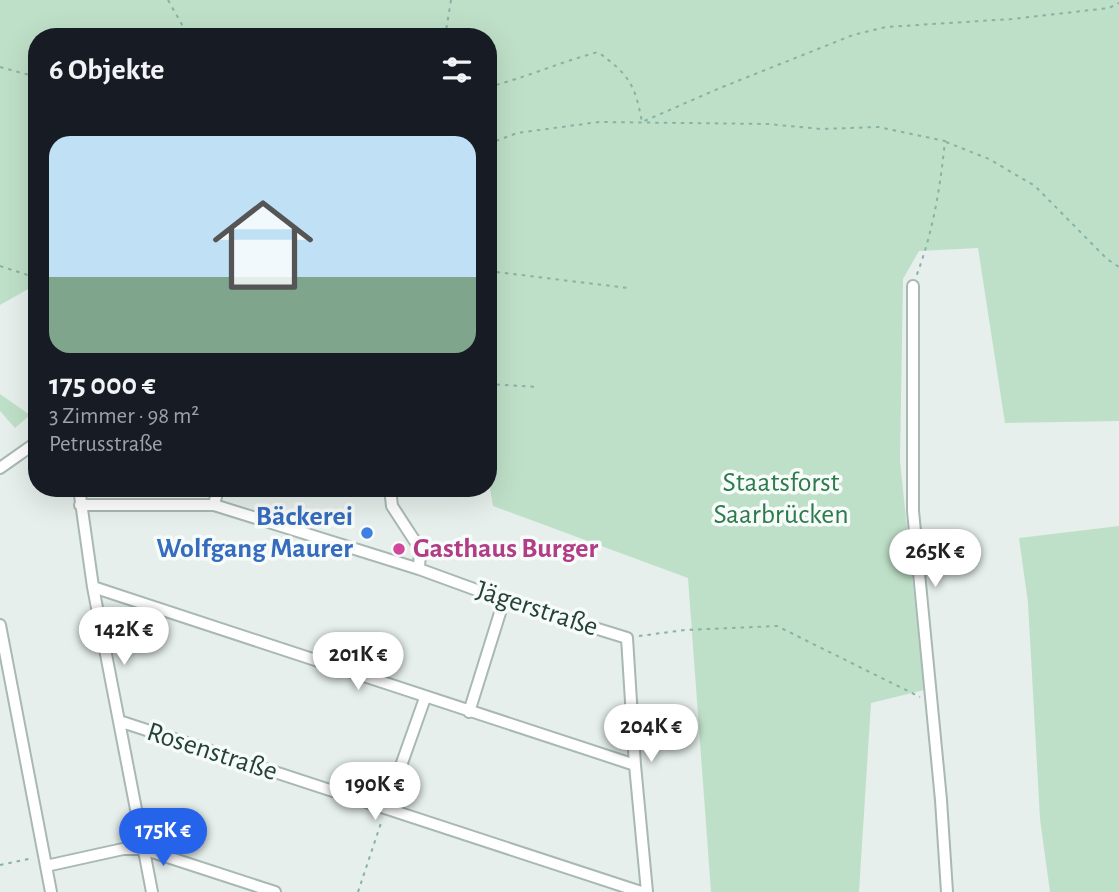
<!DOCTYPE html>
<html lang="de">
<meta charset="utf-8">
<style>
:root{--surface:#171b24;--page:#20242c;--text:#f1f3f6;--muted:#9ea1a6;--accent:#2563eb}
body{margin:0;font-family:"Alegreya Sans",sans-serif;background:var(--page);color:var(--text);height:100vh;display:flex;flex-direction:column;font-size:26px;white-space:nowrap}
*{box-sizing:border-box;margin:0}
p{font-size:23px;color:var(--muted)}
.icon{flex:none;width:38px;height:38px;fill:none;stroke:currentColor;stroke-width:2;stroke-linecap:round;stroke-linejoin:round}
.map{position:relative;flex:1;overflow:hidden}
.details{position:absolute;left:28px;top:28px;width:469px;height:469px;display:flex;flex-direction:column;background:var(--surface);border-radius:28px;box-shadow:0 7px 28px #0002}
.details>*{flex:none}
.price{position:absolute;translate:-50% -60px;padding:0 16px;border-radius:24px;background:#fff;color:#222;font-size:23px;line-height:46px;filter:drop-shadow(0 2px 4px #0008)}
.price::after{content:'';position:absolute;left:50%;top:42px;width:21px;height:16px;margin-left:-10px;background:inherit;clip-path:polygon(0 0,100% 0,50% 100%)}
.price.current{background:var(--accent);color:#fff}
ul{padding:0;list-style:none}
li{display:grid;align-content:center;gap:14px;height:371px;padding:0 21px}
li span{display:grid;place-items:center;height:217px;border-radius:21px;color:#555}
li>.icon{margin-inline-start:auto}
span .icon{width:126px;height:126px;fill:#fffc;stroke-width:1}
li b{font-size:30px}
h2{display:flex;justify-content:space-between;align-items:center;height:84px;padding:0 21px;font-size:30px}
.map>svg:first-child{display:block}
.green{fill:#bfe0c8}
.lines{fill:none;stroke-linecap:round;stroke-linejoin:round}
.street-casing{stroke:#a8b8b2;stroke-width:14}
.path{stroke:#86b3a5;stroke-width:2;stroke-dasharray:3.5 5;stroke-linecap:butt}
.street{stroke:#fff;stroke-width:10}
.shop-dot{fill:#3f7fe0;stroke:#f7fbf9;stroke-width:2.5}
.hotel-dot{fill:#d1479c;stroke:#f7fbf9;stroke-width:2.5}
.labels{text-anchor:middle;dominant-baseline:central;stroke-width:7;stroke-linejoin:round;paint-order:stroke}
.park-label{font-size:28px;fill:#2d7a4b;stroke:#f7fbf9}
.shop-label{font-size:28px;font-weight:bold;fill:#366cbe;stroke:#f7fbf9;text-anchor:end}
.hotel-label{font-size:28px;font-weight:bold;fill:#b23c85;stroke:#f7fbf9;text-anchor:start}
.street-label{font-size:28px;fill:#24423a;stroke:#f7fbf9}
</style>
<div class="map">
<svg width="1119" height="892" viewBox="0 0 1119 892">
<rect width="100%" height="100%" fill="#e6efeb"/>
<!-- green -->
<path class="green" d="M0,0H1119V421L1005,423L978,248L919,251L903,279L900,461L924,690L871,703L859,892H711L688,578L493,506L488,476V37H37V284L0,305Z
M0,394L30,415L15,428L0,411Z
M1119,526V892H1050L1040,819L1028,603L1019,538Z"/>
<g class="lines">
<!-- street casing -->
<g class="street-casing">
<path id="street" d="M913,286V511L941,800L947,892
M0,468L37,442
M79,488L93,587L152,892
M390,488L392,506L420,549L419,569
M80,505H214L419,569L504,600L627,638L635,765L647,892
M214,505L218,488
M93,587L635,765
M0,625L51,892
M469,712L504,600
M119,721L641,892
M386,808L425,698
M46,866L123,849H143L275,892"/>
</g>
<!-- path -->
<path class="path" d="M168,0L189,37
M445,37L451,0
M0,67L37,77
M488,87C525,78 560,62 598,52C629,75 635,84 642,122L720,88L853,35L886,27L1012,19L1109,8L1119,3
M946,142L989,159L1035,186L1107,259L1119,267
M488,144L517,133L599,122L768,124L821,129L878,127L945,141C940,189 933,232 916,277
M0,266L37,278
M488,271L628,288
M488,384L539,387
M639,636L685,630L777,626L920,697
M0,865L33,858
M358,892L382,820"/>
<!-- street -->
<use href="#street" class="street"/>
</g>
<!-- markers -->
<circle class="shop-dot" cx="367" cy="533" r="7"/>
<circle class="hotel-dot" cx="399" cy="549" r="7"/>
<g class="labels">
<!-- park labels -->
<g class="park-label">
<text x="781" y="483">Staatsforst<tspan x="781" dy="32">Saarbrücken</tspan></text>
</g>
<!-- shop labels -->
<g class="shop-label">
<text x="353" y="517">Bäckerei<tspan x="353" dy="32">Wolfgang Maurer</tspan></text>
</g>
<!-- hotel labels -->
<g class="hotel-label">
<text x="413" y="549">Gasthaus Burger</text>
</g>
<!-- street labels -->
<g class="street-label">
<text transform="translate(537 609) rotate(18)">Jägerstraße</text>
<text transform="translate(212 752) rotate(18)">Rosenstraße</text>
</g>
</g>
</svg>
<b class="price" style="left:935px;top:589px">265K €</b>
<b class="price" style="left:124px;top:667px">142K €</b>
<b class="price" style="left:358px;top:692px">201K €</b>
<b class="price" style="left:651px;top:764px">204K €</b>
<b class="price" style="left:375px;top:822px">190K €</b>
<b class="price current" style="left:163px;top:868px">175K €</b>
<section class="details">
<h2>6 Objekte<svg class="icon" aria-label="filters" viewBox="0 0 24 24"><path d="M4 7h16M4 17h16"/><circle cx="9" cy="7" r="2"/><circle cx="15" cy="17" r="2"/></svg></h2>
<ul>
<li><span style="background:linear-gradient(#bfe0f5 65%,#7fa58c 0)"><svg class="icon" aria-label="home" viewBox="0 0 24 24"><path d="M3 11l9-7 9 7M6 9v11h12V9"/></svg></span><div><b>175 000 €</b><p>3 Zimmer · 98 m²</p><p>Petrusstraße</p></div></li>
</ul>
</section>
</div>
